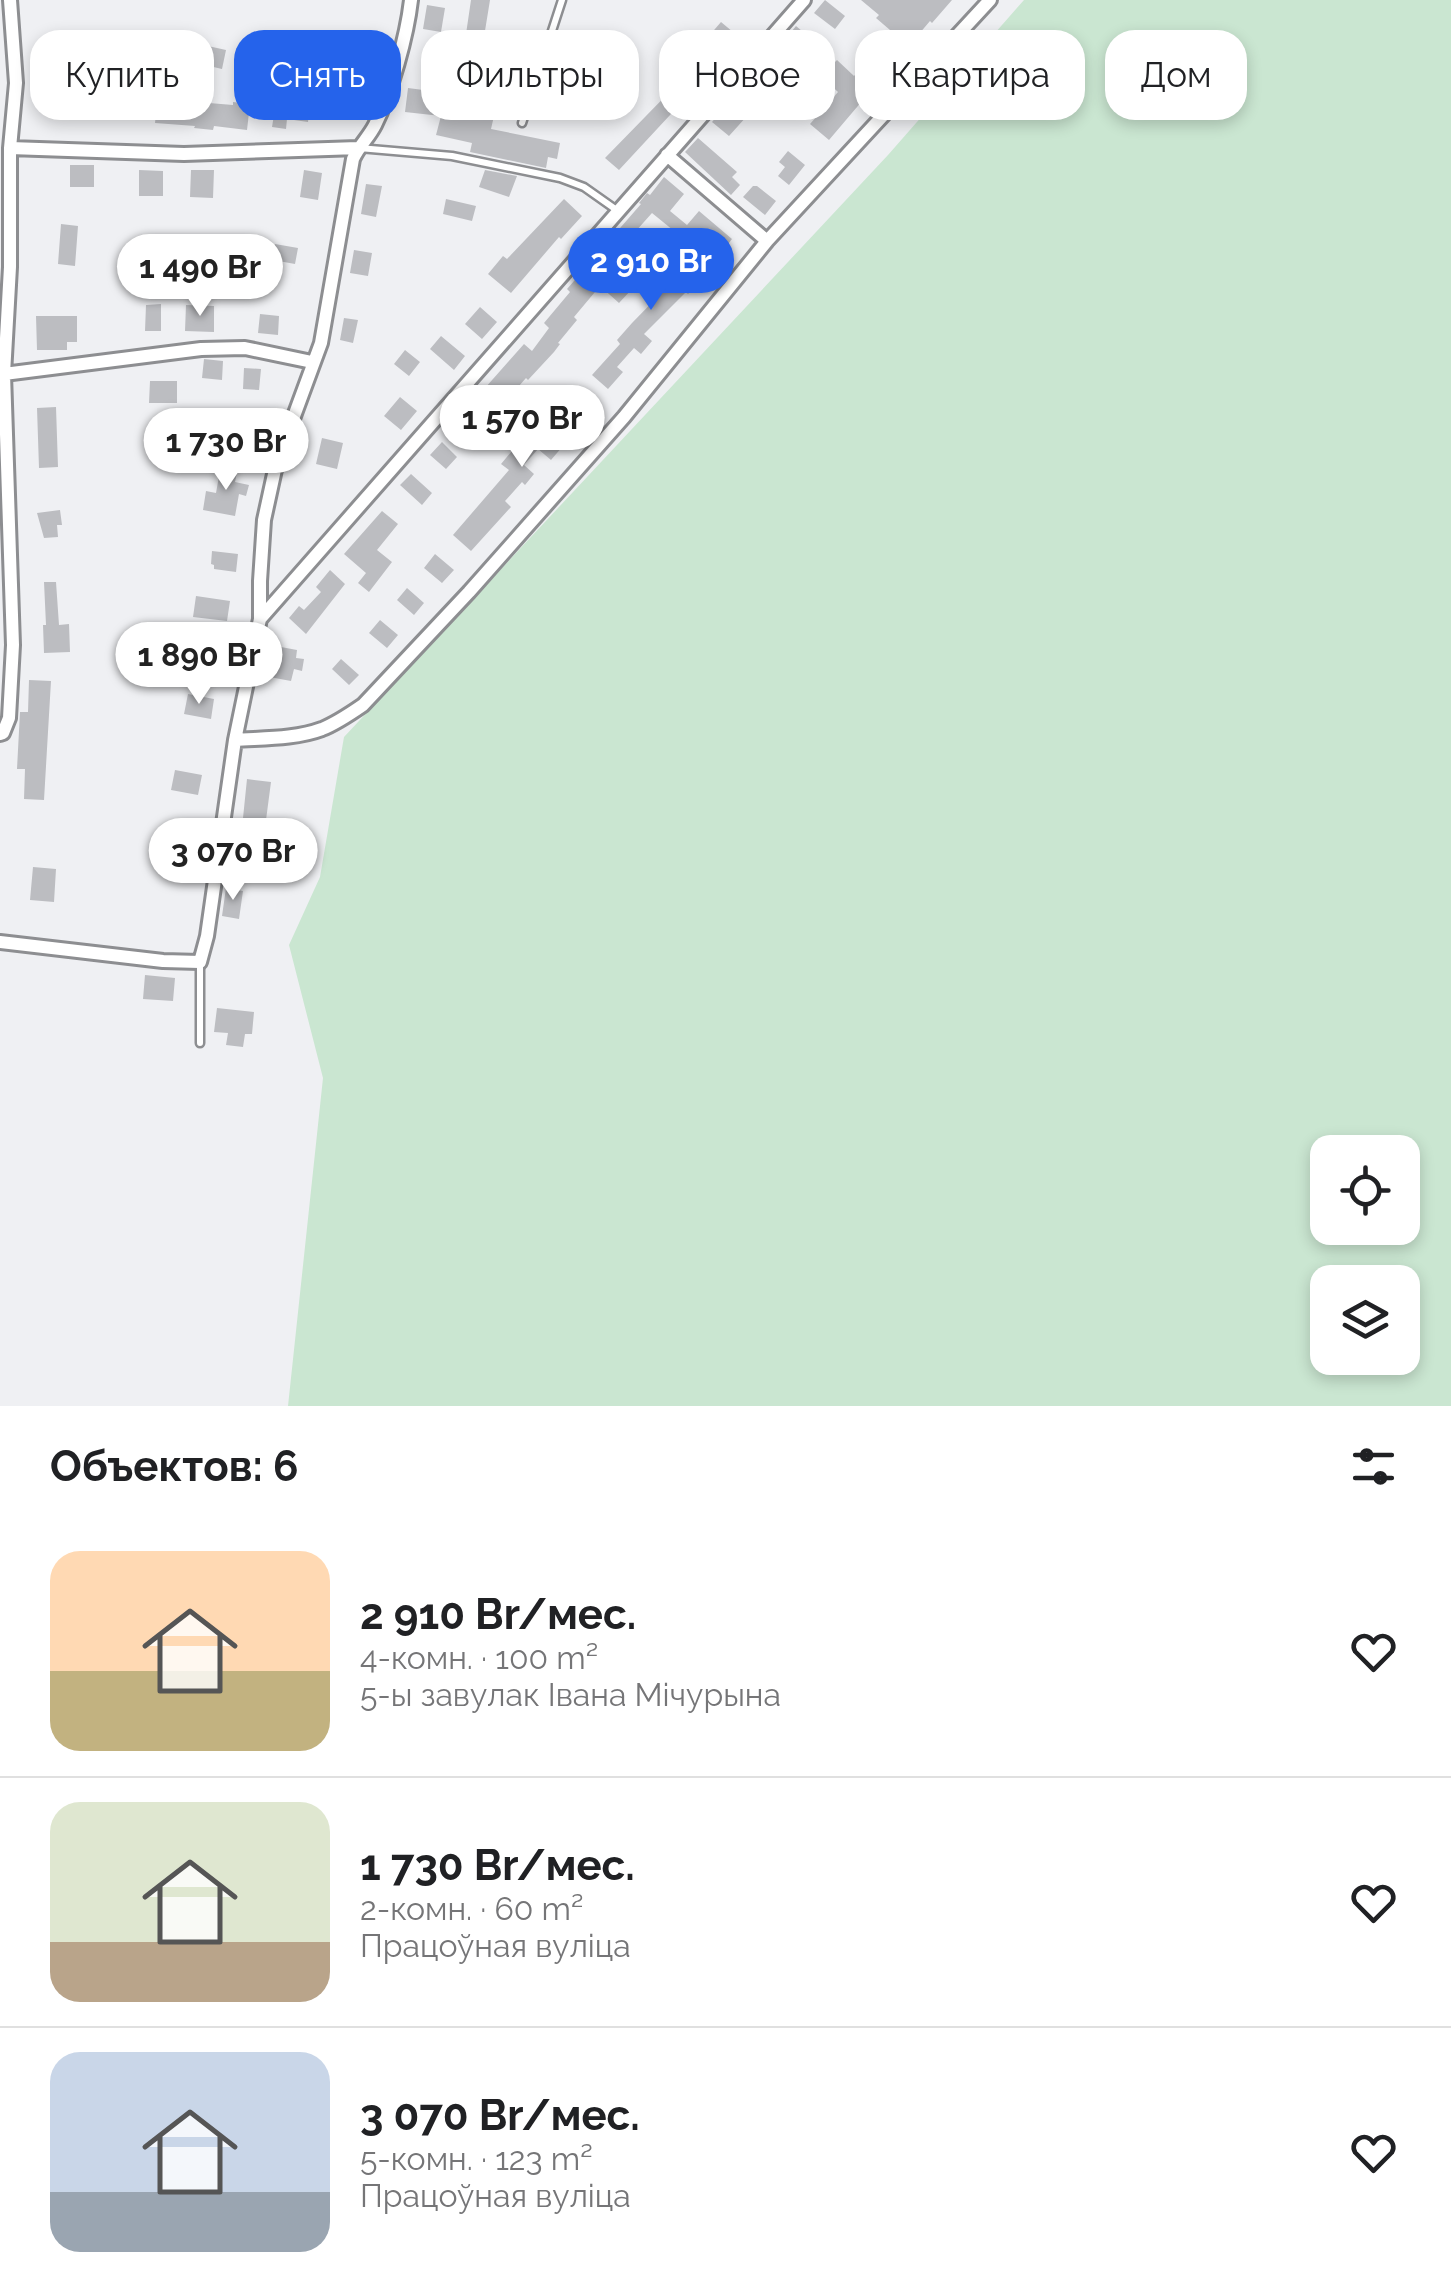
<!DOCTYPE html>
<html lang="ru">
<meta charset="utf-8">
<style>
:root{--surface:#fff;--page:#f2f2f2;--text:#202124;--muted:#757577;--line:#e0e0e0;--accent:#2563eb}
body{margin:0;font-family:Raleway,sans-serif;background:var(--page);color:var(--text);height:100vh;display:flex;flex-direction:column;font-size:38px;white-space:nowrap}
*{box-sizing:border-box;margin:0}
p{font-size:32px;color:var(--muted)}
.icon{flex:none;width:55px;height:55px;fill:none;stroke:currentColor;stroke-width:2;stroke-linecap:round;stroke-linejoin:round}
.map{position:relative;height:1406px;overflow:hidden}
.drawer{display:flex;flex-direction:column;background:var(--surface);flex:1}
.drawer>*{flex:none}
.top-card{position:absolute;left:30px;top:30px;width:1392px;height:90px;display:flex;gap:20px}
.buttons{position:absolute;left:1310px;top:1135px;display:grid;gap:20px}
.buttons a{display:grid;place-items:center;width:110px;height:110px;border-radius:20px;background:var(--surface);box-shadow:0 5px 15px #0003;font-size:50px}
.price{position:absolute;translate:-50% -85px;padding:0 22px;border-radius:35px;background:#fff;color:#222;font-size:32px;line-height:65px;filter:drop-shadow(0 2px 5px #0008)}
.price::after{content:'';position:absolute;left:50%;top:60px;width:30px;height:22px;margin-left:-15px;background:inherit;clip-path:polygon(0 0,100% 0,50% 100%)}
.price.on{background:var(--accent);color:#fff}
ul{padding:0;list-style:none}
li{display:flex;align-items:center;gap:30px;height:250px;padding:0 50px}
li+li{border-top:2px solid var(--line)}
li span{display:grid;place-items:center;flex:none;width:280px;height:200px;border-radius:30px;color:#555}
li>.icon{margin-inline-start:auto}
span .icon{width:120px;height:120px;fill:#fffc;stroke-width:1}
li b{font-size:42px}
h2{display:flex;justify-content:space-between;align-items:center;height:120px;padding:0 50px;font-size:42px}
.pill{padding:0 35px;border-radius:30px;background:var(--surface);box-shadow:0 5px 15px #0003;font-size:35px;line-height:90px}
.pill.on{background:var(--accent);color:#fff}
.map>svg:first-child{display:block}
.green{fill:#cae6d1;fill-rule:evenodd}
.building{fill:#bcbdc1}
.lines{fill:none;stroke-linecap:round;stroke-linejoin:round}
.service-casing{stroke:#8d8e91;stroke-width:11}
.minor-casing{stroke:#8d8e91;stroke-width:18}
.service{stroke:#fff;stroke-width:6}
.minor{stroke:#fff;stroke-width:12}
</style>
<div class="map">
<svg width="1451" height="1406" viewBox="0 0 1451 1406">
<rect width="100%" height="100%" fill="#eff0f3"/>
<!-- green -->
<path class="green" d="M1024,0H1451V1406H288L323,1078L289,945L320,877L344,737L888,155ZM1328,1152H1402V1228H1328ZM1328,1282H1402V1358H1328Z"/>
<!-- building -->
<path class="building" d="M471,0H490L484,37L494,39L484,86L500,90L491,129L560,143L557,159L548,157L546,168L470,152L472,143L436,135L441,116L405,112L408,88L446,93L459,32L466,34Z
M825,0L845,16L835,29L814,13Z
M861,0H952L932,23L930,21L829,140L810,124L838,92L821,76L837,60L854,76L887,40L884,37L890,30L876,18L879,15Z
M427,5L445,8L441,32L423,29Z
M721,22L739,37L714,66L696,51Z
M796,26L820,46L805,63L782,43Z
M208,46L226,50L222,69L205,65Z
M81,49L100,50L98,75L79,73Z
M354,59L366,61L363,84H366L361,100L338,93L342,78L351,80Z
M767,66L780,78L764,96L750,85Z
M685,76L696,87L619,170L605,158Z
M280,78L294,79L291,101L310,103L308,122L287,119L286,129L272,127Z
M730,101L747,116L729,136L712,122Z
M197,102L233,105V102L250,104L247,130L214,126L213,130L194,128L195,126L155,123L157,104L197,107Z
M698,138L737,172L732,177L740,185L731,195L685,152Z
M788,151L805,165L789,185L778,176L785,167L779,162Z
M70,165H94V187H70Z
M139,170L163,171V196H139Z
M191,170H214L213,198L190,197Z
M304,170L322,173L318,200L300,197Z
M485,170L517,176L509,197L479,187Z
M664,177L684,194L670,211L687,225L699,211L732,239L722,252L699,234L690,246L678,236L679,235L652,213L627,241L636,248L613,272L632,289L619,303L600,286L574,317L577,320L558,343L560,344L554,352L528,380L526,378L497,411L481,398L488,390L485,388L524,344L532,351L549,328L544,323L570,292L567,289L641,204L639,203L647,193L650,195Z
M366,184L382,186L376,217L361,214Z
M753,186H757L776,201L765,215L743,197Z
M446,199L476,206L472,221L443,214Z
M564,199L582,216L561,239L559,237L511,293L488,274L503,256L507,259Z
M61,224L78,226L75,266L58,264Z
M275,244L298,248L295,264L273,260Z
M654,248L673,264L680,254L705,275L688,294L686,292L644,334L652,341L641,354L634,348L617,367L623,372L608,389L592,375L620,344L617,340L632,323L673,281L654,265L651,268L643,260Z
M354,250L372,253L368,276L350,273Z
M161,304V331H145L146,305Z
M186,305L214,306V332L185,331Z
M480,307L497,322L482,339L465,324Z
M260,314L279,316L278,335L258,333Z
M36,316H77V342H67V350H37Z
M344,318L358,320L353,343L340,340Z
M441,336L465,356L454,370L430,349Z
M405,350L420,362L409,376L394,364Z
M204,359L223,361L222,380L202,378Z
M244,368L261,369L259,390L243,389Z
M150,381H177V403H149Z
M571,394L592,412L551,460L538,449L524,465L534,474L525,485L522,482L505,501L511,507L471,551L453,535L509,470L501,464L517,445L523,450Z
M400,397L417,411L401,430L384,416Z
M56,407L58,467L39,468L37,408Z
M465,415L483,430L473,441L456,426Z
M227,425L252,428L250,443L225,439Z
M322,438L343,443L337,469L316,464Z
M442,442L457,457L446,469L430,455Z
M221,465L238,468L235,482L249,485L246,496L239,494L235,516L203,510L206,491L216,493Z
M411,474L432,493L422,505L400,485Z
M60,510L62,525H57L58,537L44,538L37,513Z
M382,511L398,524L377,550L392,562L369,592L358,583L366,573L344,554Z
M212,551L238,554L236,572L214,569V565L211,564Z
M435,554L454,570L442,583L424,568Z
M330,570L345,584L306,634L289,618L299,606L304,610L321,592L316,587Z
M44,582H56L59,625L69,624L70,652L44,653L43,625H46Z
M407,588L424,603L414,615L397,600Z
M196,596L230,601L227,621L193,617Z
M380,620L398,635L387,648L369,633Z
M194,641L221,645L217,668L191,664Z
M281,647L297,650L296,658L304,659L302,671L294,669L291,681L264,676L268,655L279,657Z
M341,659L359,675L349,685L332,669Z
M29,680L51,681L44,800L24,799L25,769H17L20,712H28Z
M188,694L214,699L211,719L184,714Z
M175,770L202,775L198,795L171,790Z
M247,779L271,782L266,820L243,818Z
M161,837L189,841L186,865L158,862Z
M33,867L56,869L54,902L30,900Z
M226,888L243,891L239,919L222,916Z
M145,975L175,978L173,1001L143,999Z
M217,1008L254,1012L252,1034H245L243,1047L226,1045L228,1033L214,1032Z"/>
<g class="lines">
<!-- service casing -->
<g class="service-casing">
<path id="service" d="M522,123L562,0
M359,148L452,156L560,178L584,187L618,211
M200,1043V964"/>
</g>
<!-- minor casing -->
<g class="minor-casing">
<path id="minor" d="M10,148L184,154L358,148
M667,155L767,241
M4,374L201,349L245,348L312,362
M260,619L804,0
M0,734L3,733L9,718L13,645L4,374L10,267V148L16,83L10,0
M235,740C263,738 295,739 322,729C337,723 350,714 363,705L469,592L624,417L767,241L990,0
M0,942L163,961L200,962L207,936L235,740L260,619V581L264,520L276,465L321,343L353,159C359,146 369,137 375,125C391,93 407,36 411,0"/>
</g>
<!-- service -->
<use href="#service" class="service"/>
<!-- minor -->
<use href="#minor" class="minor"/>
</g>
</svg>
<div class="buttons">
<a><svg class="icon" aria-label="locate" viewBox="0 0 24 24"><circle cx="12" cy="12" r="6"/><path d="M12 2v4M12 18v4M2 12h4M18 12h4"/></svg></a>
<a><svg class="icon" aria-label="layers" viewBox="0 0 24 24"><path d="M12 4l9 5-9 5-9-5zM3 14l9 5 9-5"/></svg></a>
</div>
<b class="price on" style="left:651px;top:313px">2 910 Br</b>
<b class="price" style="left:200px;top:319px">1 490 Br</b>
<b class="price" style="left:522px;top:470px">1 570 Br</b>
<b class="price" style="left:226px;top:493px">1 730 Br</b>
<b class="price" style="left:199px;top:707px">1 890 Br</b>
<b class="price" style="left:233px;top:903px">3 070 Br</b>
<div class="top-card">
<a class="pill">Купить</a>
<a class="pill on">Снять</a>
<a class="pill">Фильтры</a>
<a class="pill">Новое</a>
<a class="pill">Квартира</a>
<a class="pill">Дом</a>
</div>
</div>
<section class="drawer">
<h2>Объектов: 6<svg class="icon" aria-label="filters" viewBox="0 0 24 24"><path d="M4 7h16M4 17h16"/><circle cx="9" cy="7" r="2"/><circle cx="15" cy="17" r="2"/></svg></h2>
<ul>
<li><span style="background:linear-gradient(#ffd9b3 60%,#c2b280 0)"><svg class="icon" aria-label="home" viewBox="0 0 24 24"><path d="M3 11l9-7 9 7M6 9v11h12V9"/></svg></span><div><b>2 910 Br/мес.</b><p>4-комн. · 100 m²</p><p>5-ы завулак Івана Мічурына</p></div><svg class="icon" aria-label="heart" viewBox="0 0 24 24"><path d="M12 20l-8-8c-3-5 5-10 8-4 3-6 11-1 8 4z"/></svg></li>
<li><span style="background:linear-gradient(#dfe7d0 70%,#b9a48a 0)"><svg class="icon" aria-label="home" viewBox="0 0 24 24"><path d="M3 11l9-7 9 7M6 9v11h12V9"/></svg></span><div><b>1 730 Br/мес.</b><p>2-комн. · 60 m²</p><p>Працоўная вуліца</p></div><svg class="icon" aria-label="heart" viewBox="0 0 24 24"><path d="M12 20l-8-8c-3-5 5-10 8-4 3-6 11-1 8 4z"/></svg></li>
<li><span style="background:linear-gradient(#c9d6e8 70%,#9aa5b1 0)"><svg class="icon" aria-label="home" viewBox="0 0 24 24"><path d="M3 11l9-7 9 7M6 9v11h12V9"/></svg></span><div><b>3 070 Br/мес.</b><p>5-комн. · 123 m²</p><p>Працоўная вуліца</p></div><svg class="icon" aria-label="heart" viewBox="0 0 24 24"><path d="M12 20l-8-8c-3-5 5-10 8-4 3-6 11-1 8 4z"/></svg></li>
</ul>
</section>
